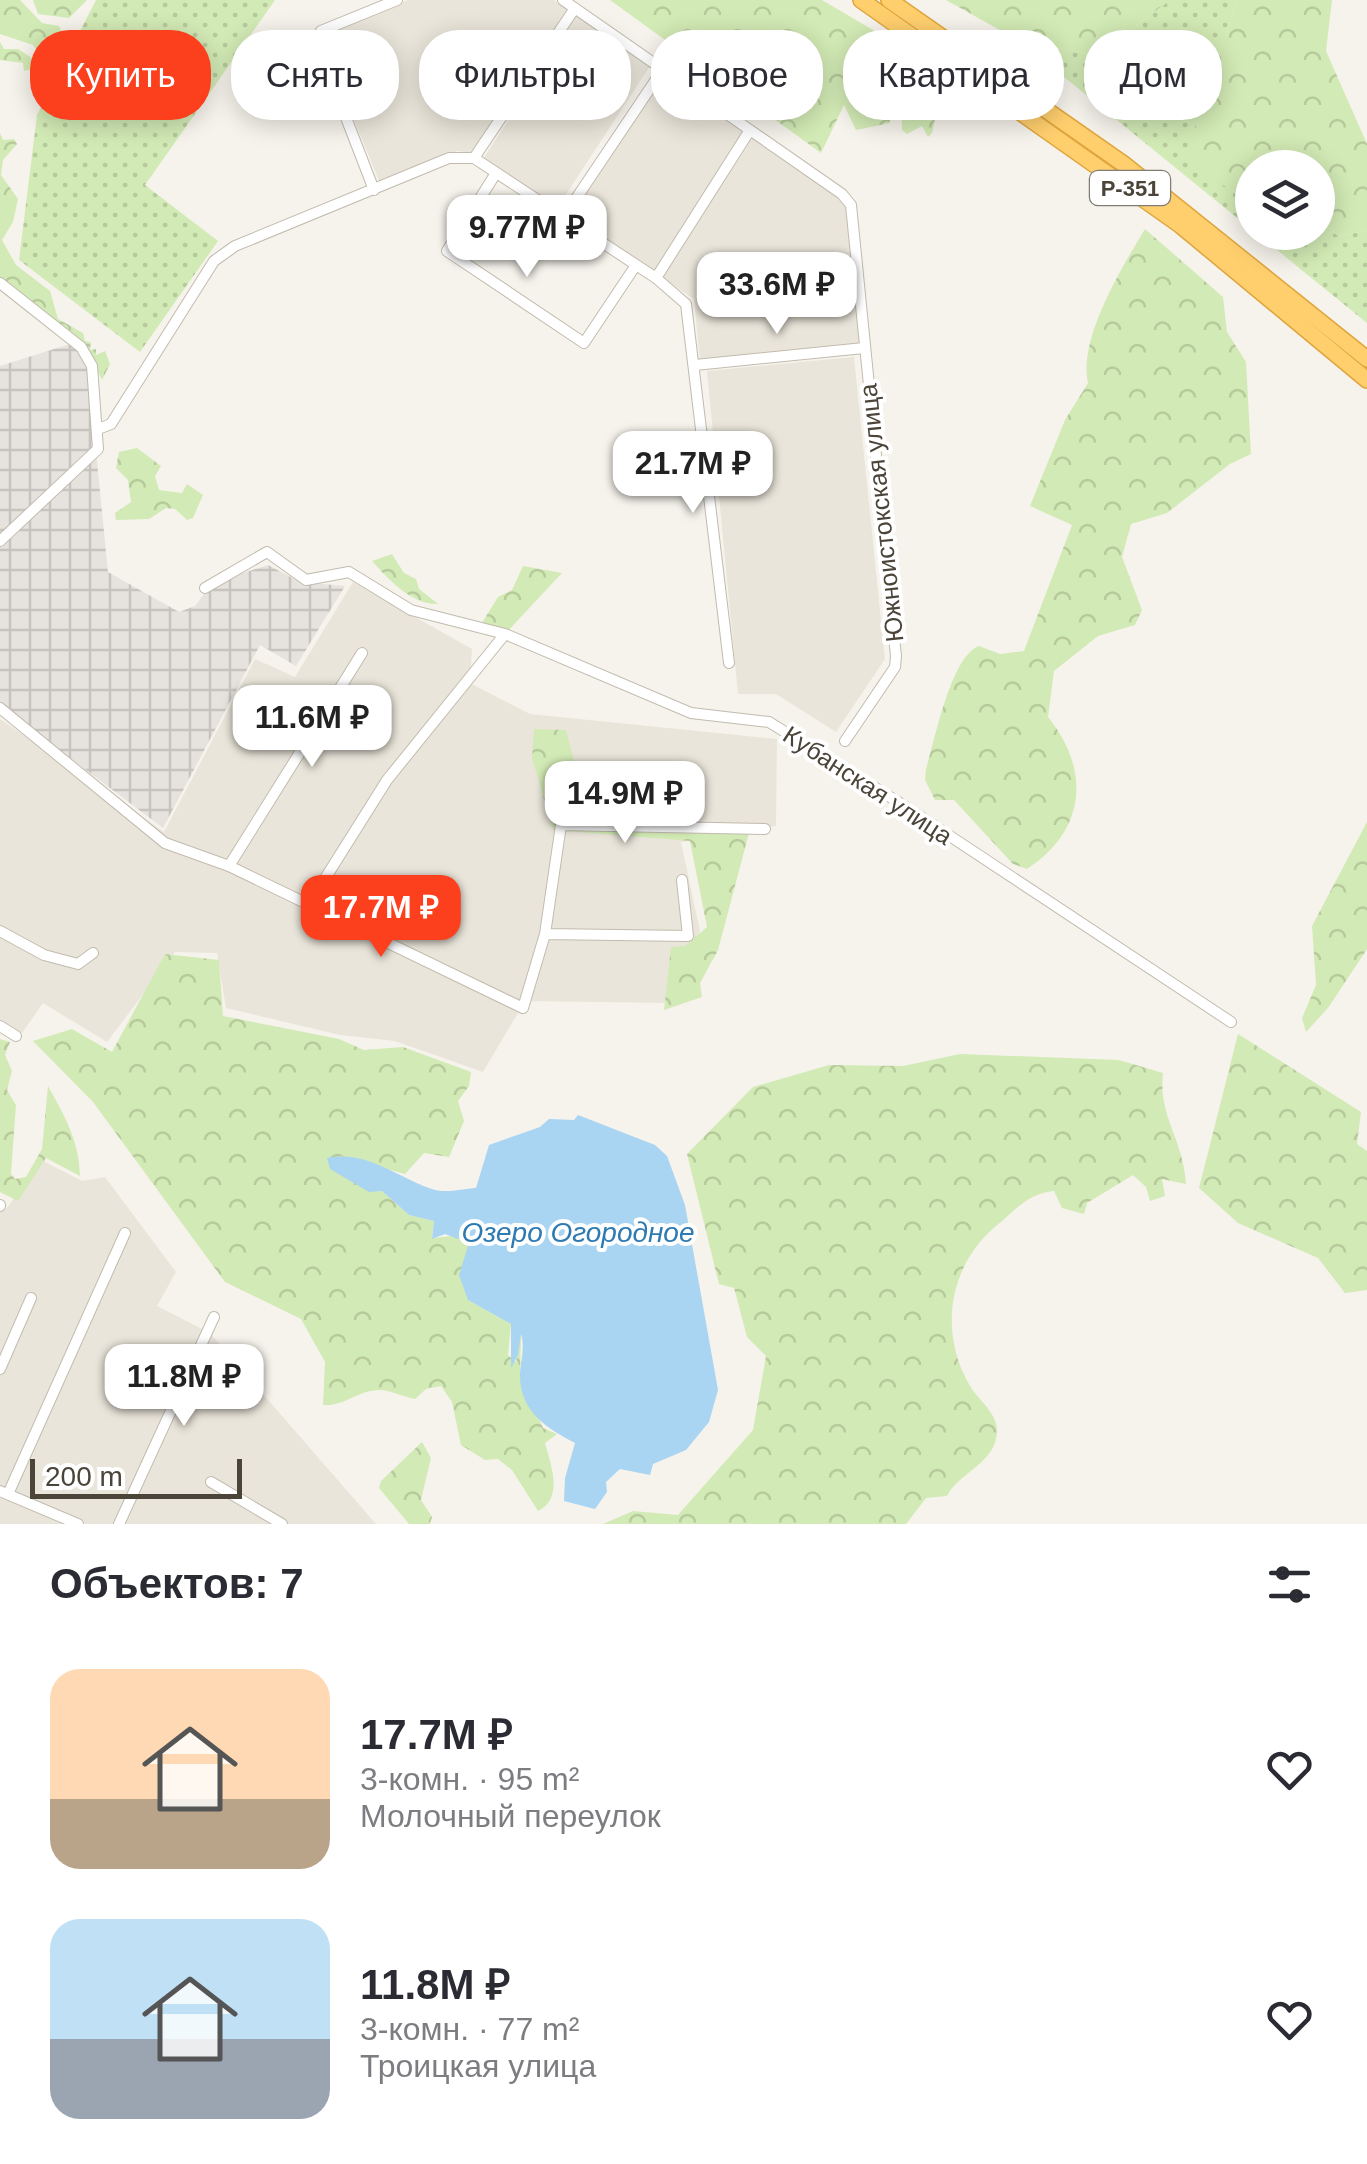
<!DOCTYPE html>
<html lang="ru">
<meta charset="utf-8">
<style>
:root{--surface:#fff;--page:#f2f2f3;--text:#2b2b33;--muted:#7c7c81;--accent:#fc3f1d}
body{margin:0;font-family:Helvetica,sans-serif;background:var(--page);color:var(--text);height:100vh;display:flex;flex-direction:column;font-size:38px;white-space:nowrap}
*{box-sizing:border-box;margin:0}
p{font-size:32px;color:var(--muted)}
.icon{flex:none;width:55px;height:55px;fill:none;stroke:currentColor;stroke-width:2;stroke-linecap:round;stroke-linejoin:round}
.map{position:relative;height:1524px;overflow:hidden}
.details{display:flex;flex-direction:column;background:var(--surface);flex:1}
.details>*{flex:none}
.top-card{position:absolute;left:30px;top:30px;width:1308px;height:90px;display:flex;gap:20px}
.buttons{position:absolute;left:1235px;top:150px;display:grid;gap:20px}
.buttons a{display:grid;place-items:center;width:100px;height:100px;border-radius:50%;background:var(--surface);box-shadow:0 5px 25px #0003;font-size:50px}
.scale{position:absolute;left:30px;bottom:25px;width:212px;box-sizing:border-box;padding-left:10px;border:5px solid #4b4439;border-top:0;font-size:28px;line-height:35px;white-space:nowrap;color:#4b4439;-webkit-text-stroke:8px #fff;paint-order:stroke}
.price{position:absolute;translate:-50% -85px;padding:0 22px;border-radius:20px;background:#fff;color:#222;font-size:32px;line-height:65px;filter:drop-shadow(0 2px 5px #0008)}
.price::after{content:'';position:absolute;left:50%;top:60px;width:30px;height:22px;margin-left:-15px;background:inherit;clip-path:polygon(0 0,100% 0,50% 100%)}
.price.on{background:var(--accent);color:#fff}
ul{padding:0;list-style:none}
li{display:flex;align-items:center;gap:30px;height:250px;padding:0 50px}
li span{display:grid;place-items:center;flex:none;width:280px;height:200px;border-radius:30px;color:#555}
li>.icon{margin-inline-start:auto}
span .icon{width:120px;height:120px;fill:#fffc;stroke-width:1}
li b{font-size:42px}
h2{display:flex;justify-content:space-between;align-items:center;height:120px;padding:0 50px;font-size:42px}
.tag{padding:0 35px;border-radius:40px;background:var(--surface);box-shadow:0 5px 25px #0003;font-size:35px;line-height:90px}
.tag.on{background:var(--accent);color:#fff}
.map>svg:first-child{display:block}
.residential{fill:#eae5da}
.industrial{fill:url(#industrial-grid)}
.green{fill:url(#green-dots)}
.forest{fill:url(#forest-crowns)}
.water{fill:#a9d4f2}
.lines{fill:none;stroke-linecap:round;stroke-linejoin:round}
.minor-casing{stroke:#c2bbae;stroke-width:12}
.highway-casing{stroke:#e0a43c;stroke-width:18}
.minor{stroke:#fff;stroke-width:10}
.highway{stroke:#ffcf6e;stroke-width:15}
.labels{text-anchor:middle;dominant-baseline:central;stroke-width:8;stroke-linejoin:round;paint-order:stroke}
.shield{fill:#fff;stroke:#817c74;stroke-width:2.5}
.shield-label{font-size:22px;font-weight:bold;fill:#4b4439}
.street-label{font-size:25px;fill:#4b4439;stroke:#fff}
.water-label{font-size:28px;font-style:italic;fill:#2e7ab2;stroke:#fff}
</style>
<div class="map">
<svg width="1367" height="1524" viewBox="0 0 1367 1524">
<defs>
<pattern id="industrial-grid" width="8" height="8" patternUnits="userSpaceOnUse" patternTransform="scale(2.5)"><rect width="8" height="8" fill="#e6e2dd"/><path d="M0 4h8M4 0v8" fill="none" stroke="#c7c3be"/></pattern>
<pattern id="green-dots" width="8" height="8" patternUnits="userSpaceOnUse" patternTransform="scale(2.5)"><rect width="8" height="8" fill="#d2eab5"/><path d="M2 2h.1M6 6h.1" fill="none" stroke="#b6ca9c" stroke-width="1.8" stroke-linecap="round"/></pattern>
<pattern id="forest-crowns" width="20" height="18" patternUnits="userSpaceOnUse" patternTransform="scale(2.5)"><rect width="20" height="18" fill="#d2eab5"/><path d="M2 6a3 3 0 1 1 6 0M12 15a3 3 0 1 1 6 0" fill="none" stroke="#b6ca9c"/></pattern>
</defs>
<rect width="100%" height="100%" fill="#f6f3ec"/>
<!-- residential -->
<path class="residential" d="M408,0H554L567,9L473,153L457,151L380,183L320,37Z
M577,15L650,66L557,208L483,159Z
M664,75L746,131L655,273L569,216Z
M754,136L843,198L847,206L861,345L700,361L694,299L661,277Z
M854,357L885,659L836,732L776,694H738L707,371Z
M353,582L472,649L470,683L530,714L777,739L776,826L681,842L700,931L669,1003L525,1001L483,1072L395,1041L340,1035L226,1008L217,953L175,952L107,1042L43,1003L22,1033L0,1019V719L164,832L255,659L295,677Z
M43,1161L82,1181L105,1177L176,1272L157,1306L210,1333L376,1524H0V1204L6,1209Z"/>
<!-- industrial -->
<path class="industrial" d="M70,344L87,360L108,572L179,612L195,606L204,594L240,574L268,565L300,582L345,586L296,666L260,645L163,828L0,705V366Z"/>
<!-- green -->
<path class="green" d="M96,0H275L145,185L218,241L140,352L19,260L37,115Z
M1170,0H1237L1186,156L1252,206V230L1021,42L1098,55Z
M1318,229L1342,236L1367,230V323L1256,233L1318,232Z"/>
<!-- forest -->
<path class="forest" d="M0,0H20L42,23L59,26L66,42L54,62H45L33,45L0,34Z
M33,0H87L69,18L38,14Z
M610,0H822L917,56L940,77L945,100L937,109L932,133L928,137L922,126L907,134L902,130L901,108L916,91L908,71L898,67L899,85L893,90L887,83L874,106L890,108V123L856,130L844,105L821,153Z
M946,0H1170L1098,55L1021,42Z
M1237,0H1332L1326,51L1367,144V230L1342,236L1318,229V168H1252V206L1185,157Z
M0,42L4,49H18L35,60L37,68L24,71L23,63L0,60Z
M0,133L3,140L14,139L17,144L3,160L1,175L18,199L13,222L2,240L16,265L50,291L58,319L83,333L85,341L91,342L90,350L96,349V355L105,351L110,364L102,380L94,365L0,279Z
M1145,229L1223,297L1227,332L1246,362L1251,454L1230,464L1167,513L1131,524L1122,557L1142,610L1135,625L1098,636L1054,671L1048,717C1091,770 1086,831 1027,869L1013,864L954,800H935L925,780L926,769C935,740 951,656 979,646L1000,654L1024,651L1072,525L1030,506L1065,420L1088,383C1078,339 1122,267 1145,229Z
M137,448L161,466L155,476L159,490L182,493L187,484L203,495L193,518L187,520L175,509L166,508L149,519L116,520L115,513L131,502L128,480L116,468L119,452Z
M392,554L404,573L416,579L419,589L438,604C412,605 389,580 372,561Z
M523,566L562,573L505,634L480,626L498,597L512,590Z
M534,729L566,730L575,765L611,779L621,821L749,833L718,950L700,983L702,997L664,1010L671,947L685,946L707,927L690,841L553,830L532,758Z
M1367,822V949L1328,1008L1306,1032L1302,1018L1316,985L1312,926Z
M165,954L219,960L223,1016L339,1039L364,1050L403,1047L471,1072L469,1086L458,1101L464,1121L449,1157L424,1153L405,1174L340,1156C351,1176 357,1193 382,1191L409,1215L434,1221L432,1238L464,1235L468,1246V1300L511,1324L508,1355L516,1362L521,1333L520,1376L543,1428L557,1434L545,1443C551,1465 564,1498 538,1511L512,1470L498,1459L485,1460L461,1445L452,1402L441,1386L426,1389L415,1399C404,1397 392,1391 381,1390C359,1389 344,1407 323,1405L325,1362L301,1319L225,1282L93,1102L33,1041L72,1029L112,1052Z
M1238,1034L1361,1112L1357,1144L1367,1151V1290L1345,1293L1318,1258L1238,1223L1199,1188Z
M0,1039L10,1042L5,1055L12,1071L7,1090L16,1105L11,1174L15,1179L26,1177L42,1149L48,1086C65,1117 79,1140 80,1176L46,1158L18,1201L0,1192Z
M960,1054L1119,1060L1163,1073C1158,1117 1183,1137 1186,1184L1162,1179L1165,1196L1150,1201L1146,1187L1133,1175L1087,1203L1084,1214L1062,1208L1054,1191C1029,1193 1015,1210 996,1226C949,1265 938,1332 970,1386C980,1403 1002,1415 996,1439C990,1465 958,1474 947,1496L926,1498L906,1524H603L633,1511L678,1515L753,1430L766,1356L747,1337L734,1288L719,1284L687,1154L753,1087L829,1065L903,1066Z
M422,1442L431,1458L421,1500L432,1517L430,1524H409L379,1488L381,1481Z"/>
<!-- water -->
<path class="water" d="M578,1115L655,1145L667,1156L685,1205L718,1390L709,1422L686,1450L653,1464L650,1475L620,1469L606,1482L607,1492L595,1509L564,1501L565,1478L575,1443C546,1428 519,1411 520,1373C521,1359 525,1348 521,1334L518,1355L511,1368V1324L468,1300L459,1275L468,1246L464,1236L458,1239L445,1234L432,1239L434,1221L409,1215L382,1191L369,1192L330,1169L327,1158C369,1150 398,1179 435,1190C447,1193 464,1189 476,1188L489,1145L540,1127L549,1119L574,1120Z"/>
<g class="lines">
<!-- minor casing -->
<g class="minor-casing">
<path id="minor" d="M563,0L842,194L851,205L896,656L895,667L845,741
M474,158L575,8
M496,173L447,251L584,343L636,265
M374,190L316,40L321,31L397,0
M563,218L663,69
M656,278L750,130
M0,283L81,347L92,366L98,449L0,541
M695,365L864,348
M98,429L111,424L214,261L235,246L449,158H474L656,278L686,304L729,663
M205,588L267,552L306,580L349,572L411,610L505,634L691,713L769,722L903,805L1231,1022
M0,708L165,843L229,866L523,1008L545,934L688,936L682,880
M229,866L362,653
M309,904L387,780L505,634
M0,931L44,955L78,964L93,953
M545,934L561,825L765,829
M0,1026L16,1036
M0,1206V1205
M0,1369L31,1298
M211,1482L282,1524
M0,1491L78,1524
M8,1494L125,1233
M119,1524L214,1317"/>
</g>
<!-- highway casing -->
<g class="highway-casing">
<path id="highway" d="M861,0L1180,225L1367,380
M889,0L1125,165L1367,359"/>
</g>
<!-- minor -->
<use href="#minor" class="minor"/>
<!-- highway -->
<use href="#highway" class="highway"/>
</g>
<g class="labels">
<!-- shield labels -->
<rect class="shield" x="1090" y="171" width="80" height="34" rx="8"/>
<g class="shield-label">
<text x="1130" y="188">Р-351</text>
</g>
<!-- street labels -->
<g class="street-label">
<text transform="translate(881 513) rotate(-96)">Южноистокская улица</text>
<text transform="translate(868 785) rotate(33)">Кубанская улица</text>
</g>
<!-- water labels -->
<g class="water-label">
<text x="578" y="1232">Озеро Огородное</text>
</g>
</g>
</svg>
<div class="buttons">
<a><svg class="icon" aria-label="layers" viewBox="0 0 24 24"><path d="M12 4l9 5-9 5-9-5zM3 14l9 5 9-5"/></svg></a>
</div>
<div class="scale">200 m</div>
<b class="price" style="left:527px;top:280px">9.77M ₽</b>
<b class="price" style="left:777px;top:337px">33.6M ₽</b>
<b class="price" style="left:693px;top:516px">21.7M ₽</b>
<b class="price" style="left:312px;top:770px">11.6M ₽</b>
<b class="price" style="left:625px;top:846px">14.9M ₽</b>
<b class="price on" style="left:381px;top:960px">17.7M ₽</b>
<b class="price" style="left:184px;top:1429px">11.8M ₽</b>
<div class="top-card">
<a class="tag on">Купить</a>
<a class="tag">Снять</a>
<a class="tag">Фильтры</a>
<a class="tag">Новое</a>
<a class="tag">Квартира</a>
<a class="tag">Дом</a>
</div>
</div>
<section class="details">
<h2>Объектов: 7<svg class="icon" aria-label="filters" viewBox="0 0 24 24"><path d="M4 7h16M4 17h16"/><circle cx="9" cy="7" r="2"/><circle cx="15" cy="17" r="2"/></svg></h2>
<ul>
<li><span style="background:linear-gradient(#ffd9b3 65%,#b9a48a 0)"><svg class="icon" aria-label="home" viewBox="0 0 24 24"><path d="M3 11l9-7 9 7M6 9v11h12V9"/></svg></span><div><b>17.7M ₽</b><p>3-комн. · 95 m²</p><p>Молочный переулок</p></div><svg class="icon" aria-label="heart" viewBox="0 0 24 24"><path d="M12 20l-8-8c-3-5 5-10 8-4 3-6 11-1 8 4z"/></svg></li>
<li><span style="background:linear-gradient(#bfe0f5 60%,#9aa5b1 0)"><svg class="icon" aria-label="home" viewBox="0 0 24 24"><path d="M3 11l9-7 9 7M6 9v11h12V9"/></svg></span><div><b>11.8M ₽</b><p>3-комн. · 77 m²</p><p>Троицкая улица</p></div><svg class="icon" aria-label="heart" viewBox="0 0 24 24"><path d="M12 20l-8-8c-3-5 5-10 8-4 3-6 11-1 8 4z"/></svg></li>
</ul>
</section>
